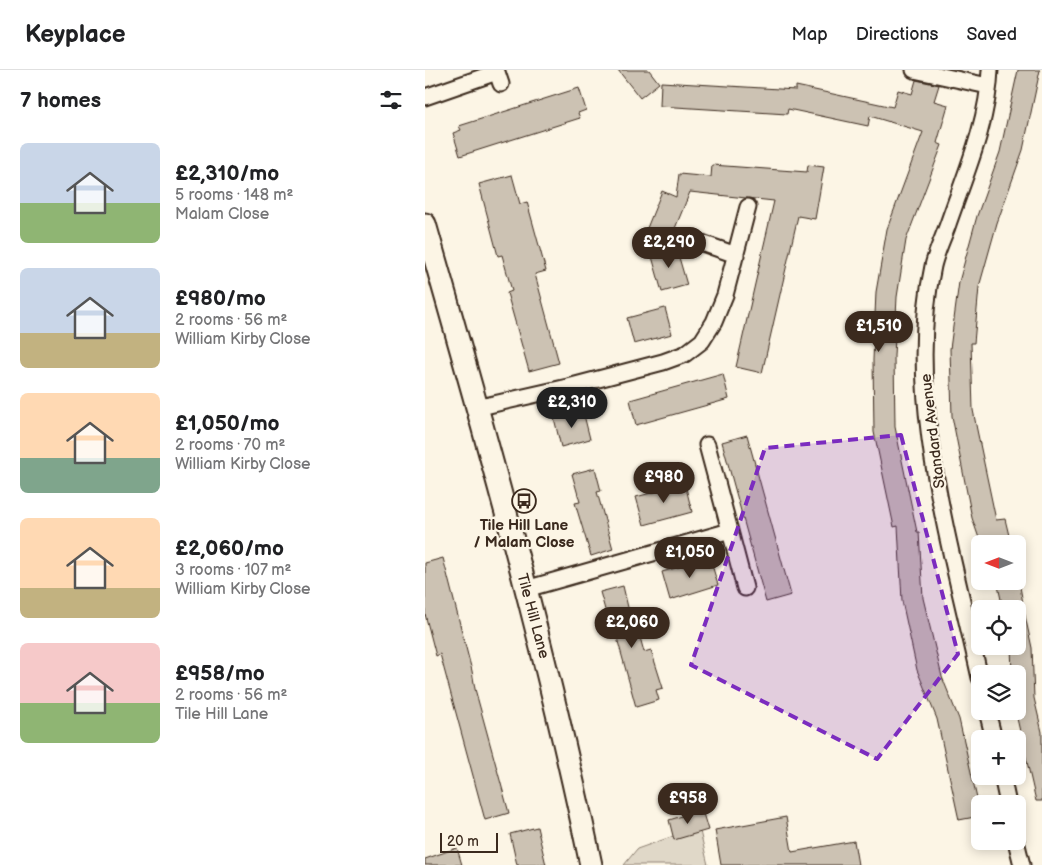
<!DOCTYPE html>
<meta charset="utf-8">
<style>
:root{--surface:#fff;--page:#f2f2f2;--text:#202124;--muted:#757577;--line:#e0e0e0;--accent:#3b2a1e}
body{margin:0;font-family:"Balsamiq Sans",sans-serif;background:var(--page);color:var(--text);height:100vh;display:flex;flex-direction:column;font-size:19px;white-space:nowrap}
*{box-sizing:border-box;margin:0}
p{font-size:16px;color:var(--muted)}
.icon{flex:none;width:28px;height:28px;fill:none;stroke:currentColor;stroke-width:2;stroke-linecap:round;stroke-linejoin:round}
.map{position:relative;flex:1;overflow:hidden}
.sheet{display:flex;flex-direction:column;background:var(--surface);width:425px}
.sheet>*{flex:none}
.needle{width:32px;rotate:270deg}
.buttons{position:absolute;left:546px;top:465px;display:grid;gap:10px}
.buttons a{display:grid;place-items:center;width:55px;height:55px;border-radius:8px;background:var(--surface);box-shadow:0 2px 12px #0003;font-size:25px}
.scale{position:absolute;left:15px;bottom:12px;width:58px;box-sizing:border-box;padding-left:5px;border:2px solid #3b2a1e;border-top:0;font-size:14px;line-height:18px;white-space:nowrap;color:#3b2a1e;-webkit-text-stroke:4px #fcf5e5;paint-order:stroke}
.price{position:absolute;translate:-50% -42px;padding:0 11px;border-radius:18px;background:var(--accent);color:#fff;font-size:16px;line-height:32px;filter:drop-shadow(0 1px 2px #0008)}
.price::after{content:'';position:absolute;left:50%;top:30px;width:15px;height:11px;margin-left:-8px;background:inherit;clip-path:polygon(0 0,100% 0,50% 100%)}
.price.current{background:#222;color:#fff}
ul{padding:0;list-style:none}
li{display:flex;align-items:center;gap:15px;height:125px;padding:0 20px}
li span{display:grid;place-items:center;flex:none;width:140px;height:100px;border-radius:8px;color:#555}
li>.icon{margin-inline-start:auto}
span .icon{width:60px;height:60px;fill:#fffc;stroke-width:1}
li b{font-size:21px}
h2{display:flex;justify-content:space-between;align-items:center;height:60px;padding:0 20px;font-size:21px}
header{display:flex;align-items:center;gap:30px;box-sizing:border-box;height:70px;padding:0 25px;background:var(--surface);border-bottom:1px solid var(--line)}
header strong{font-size:24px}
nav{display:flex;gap:28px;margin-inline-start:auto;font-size:18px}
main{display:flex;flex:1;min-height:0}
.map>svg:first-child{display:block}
.green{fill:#e0d8c8;stroke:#8e8173}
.building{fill:#ccc2b3;stroke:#3b2a1e}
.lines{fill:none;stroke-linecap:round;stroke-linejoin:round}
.street-casing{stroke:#3b2a1e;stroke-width:19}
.secondary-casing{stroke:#3b2a1e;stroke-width:25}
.street{stroke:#fcf5e5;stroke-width:15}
.secondary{stroke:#fcf5e5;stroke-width:21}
.marked{fill:#7b2cbf;fill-opacity:0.2;stroke:#7b2cbf;stroke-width:4;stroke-dasharray:10 6;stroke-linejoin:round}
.labels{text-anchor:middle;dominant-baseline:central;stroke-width:4.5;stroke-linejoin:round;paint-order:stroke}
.street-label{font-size:15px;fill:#3b2a1e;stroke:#fcf5e5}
.poi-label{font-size:15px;font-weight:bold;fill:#3b2a1e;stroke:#fcf5e5}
</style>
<header>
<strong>Keyplace</strong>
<nav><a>Map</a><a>Directions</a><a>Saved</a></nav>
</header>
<main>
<section class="sheet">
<h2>7 homes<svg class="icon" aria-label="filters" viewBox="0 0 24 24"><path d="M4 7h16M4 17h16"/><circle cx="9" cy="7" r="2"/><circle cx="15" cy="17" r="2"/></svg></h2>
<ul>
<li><span style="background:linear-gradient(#c9d6e8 60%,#8fb573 0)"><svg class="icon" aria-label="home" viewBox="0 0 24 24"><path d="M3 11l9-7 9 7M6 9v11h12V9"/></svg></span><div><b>£2,310/mo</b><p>5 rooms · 148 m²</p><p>Malam Close</p></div></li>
<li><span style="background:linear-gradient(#c9d6e8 65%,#c2b280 0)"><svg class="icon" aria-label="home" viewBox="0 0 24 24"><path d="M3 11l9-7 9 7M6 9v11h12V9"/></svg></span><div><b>£980/mo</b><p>2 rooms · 56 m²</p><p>William Kirby Close</p></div></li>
<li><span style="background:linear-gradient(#ffd9b3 65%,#7fa58c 0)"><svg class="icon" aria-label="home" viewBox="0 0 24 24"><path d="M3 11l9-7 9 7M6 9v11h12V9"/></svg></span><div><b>£1,050/mo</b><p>2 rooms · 70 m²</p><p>William Kirby Close</p></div></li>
<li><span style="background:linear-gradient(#ffd9b3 70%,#c2b280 0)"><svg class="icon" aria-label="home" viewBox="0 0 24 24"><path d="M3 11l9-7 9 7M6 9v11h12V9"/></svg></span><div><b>£2,060/mo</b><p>3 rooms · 107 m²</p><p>William Kirby Close</p></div></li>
<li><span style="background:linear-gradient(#f6c9c9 60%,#8fb573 0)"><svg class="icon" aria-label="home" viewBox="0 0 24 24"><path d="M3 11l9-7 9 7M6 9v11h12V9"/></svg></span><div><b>£958/mo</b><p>2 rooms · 56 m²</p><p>Tile Hill Lane</p></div></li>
</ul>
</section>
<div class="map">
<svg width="617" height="795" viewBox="0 0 617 795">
<rect width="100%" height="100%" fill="#fcf5e5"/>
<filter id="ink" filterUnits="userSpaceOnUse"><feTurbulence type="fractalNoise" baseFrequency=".02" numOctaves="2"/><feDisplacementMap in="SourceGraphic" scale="10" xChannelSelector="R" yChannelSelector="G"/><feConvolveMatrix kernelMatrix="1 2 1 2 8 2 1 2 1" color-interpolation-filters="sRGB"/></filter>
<g filter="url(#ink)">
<!-- green -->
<path class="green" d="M274,757L283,795H199L212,779Z"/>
<!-- building -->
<path class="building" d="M193,0H224L234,13L215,28Z
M593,0H615L598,80L572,153L554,217L549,273H546L548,340L552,360L571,450L580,449L586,474H556L547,448L527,346L525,279L534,212L552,146L575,82Z
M491,10L514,15L509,31L523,35L512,73L517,75L481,170L472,227L469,286L470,357L492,462H494L498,528L517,607L534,649L555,742V746L534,750L512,649L492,600L477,531L473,456L469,457L449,362L448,290L451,222L462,159L498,62L445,46L443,56L363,39L362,44L235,36L236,12L371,20V16L468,37L473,20L487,24Z
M154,18L161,40L153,43L155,48L35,86L28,63L36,60L34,56Z
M287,95L382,102L383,95L399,97L390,149L373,146L337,303L311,297L349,131L265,122L246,168L222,158L237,121L251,127L254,104L286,107Z
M87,105L95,134L102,132L121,201L110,204L134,293L104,301L82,223L87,221L77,185L73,186L54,114Z
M251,177L262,215L237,222L226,183Z
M240,238L247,264L209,274L202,248Z
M298,304L304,329L211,355L205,330Z
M158,341L165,369L136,377L129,348Z
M322,365L366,525L341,532L297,372Z
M170,398L176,421L172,422L188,479L166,486L150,433L155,432L147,404Z
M260,414L267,442L219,455L211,427Z
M18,488L47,601L50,619L84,743L60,750L15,584L11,586L0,544V493Z
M285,488L293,515L245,530L237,502Z
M572,511H594L599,539H578Z
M198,516L205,546L209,545L219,582L226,580L238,618L231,620L234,630L211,637L186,546L182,547L175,522Z
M599,541L607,578L609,628L617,662V731H611L591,644H592V604H587L586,576H592V542Z
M277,740L283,760L249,770L244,750Z
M361,747L367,782L429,771L433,795H296L290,760Z
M112,757L121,795H92L85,764Z
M32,778L37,795H0V789Z"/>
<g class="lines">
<!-- street casing -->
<g class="street-casing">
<path id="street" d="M489,0L563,16
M0,27L72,2L76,14
M277,173L311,185
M51,338L143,317L238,292L260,284L277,271L289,252L300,225L323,137
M305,461L320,518
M101,519L305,461L282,375
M555,608C527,480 479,327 508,196C511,183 517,170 522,157C539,107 563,54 565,0
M562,641L569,669
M577,706L583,734
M591,771L597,795"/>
</g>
<!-- secondary casing -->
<g class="secondary-casing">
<path id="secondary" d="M0,154C61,366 121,579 166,795"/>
</g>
<!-- street -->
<use href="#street" class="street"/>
<!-- secondary -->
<use href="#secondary" class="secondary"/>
</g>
</g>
<!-- marked area -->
<path class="marked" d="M476,365L533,584L452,689L266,595L340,378Z"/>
<!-- icons -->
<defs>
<g id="bus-ring" transform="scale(1.25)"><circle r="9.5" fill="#fcf5e5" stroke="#3b2a1e" stroke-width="1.5"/><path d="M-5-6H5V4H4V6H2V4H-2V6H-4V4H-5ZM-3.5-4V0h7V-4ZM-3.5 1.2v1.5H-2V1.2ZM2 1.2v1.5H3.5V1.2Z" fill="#3b2a1e"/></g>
</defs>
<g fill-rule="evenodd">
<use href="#bus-ring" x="99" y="431"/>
</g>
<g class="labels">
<!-- street labels -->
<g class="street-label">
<text transform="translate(508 361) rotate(-97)">Standard Avenue</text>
<text transform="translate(108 546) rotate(75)">Tile Hill Lane</text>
</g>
<!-- poi labels -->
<g class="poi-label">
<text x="99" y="455">Tile Hill Lane<tspan x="99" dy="17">/ Malam Close</tspan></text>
</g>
</g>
</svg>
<div class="buttons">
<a><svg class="needle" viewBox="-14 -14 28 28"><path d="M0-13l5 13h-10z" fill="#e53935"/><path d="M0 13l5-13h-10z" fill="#757577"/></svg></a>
<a><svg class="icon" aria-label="locate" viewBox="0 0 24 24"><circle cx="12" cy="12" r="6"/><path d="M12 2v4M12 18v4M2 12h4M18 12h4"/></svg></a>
<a><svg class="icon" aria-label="layers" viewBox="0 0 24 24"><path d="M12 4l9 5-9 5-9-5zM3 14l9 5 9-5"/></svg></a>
<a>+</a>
<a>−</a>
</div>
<div class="scale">20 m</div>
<b class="price" style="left:244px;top:199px">£2,290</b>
<b class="price" style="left:454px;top:283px">£1,510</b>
<b class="price current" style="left:147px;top:359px">£2,310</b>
<b class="price" style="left:239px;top:434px">£980</b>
<b class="price" style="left:265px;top:509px">£1,050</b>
<b class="price" style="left:207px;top:579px">£2,060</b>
<b class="price" style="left:263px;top:755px">£958</b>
</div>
</main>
